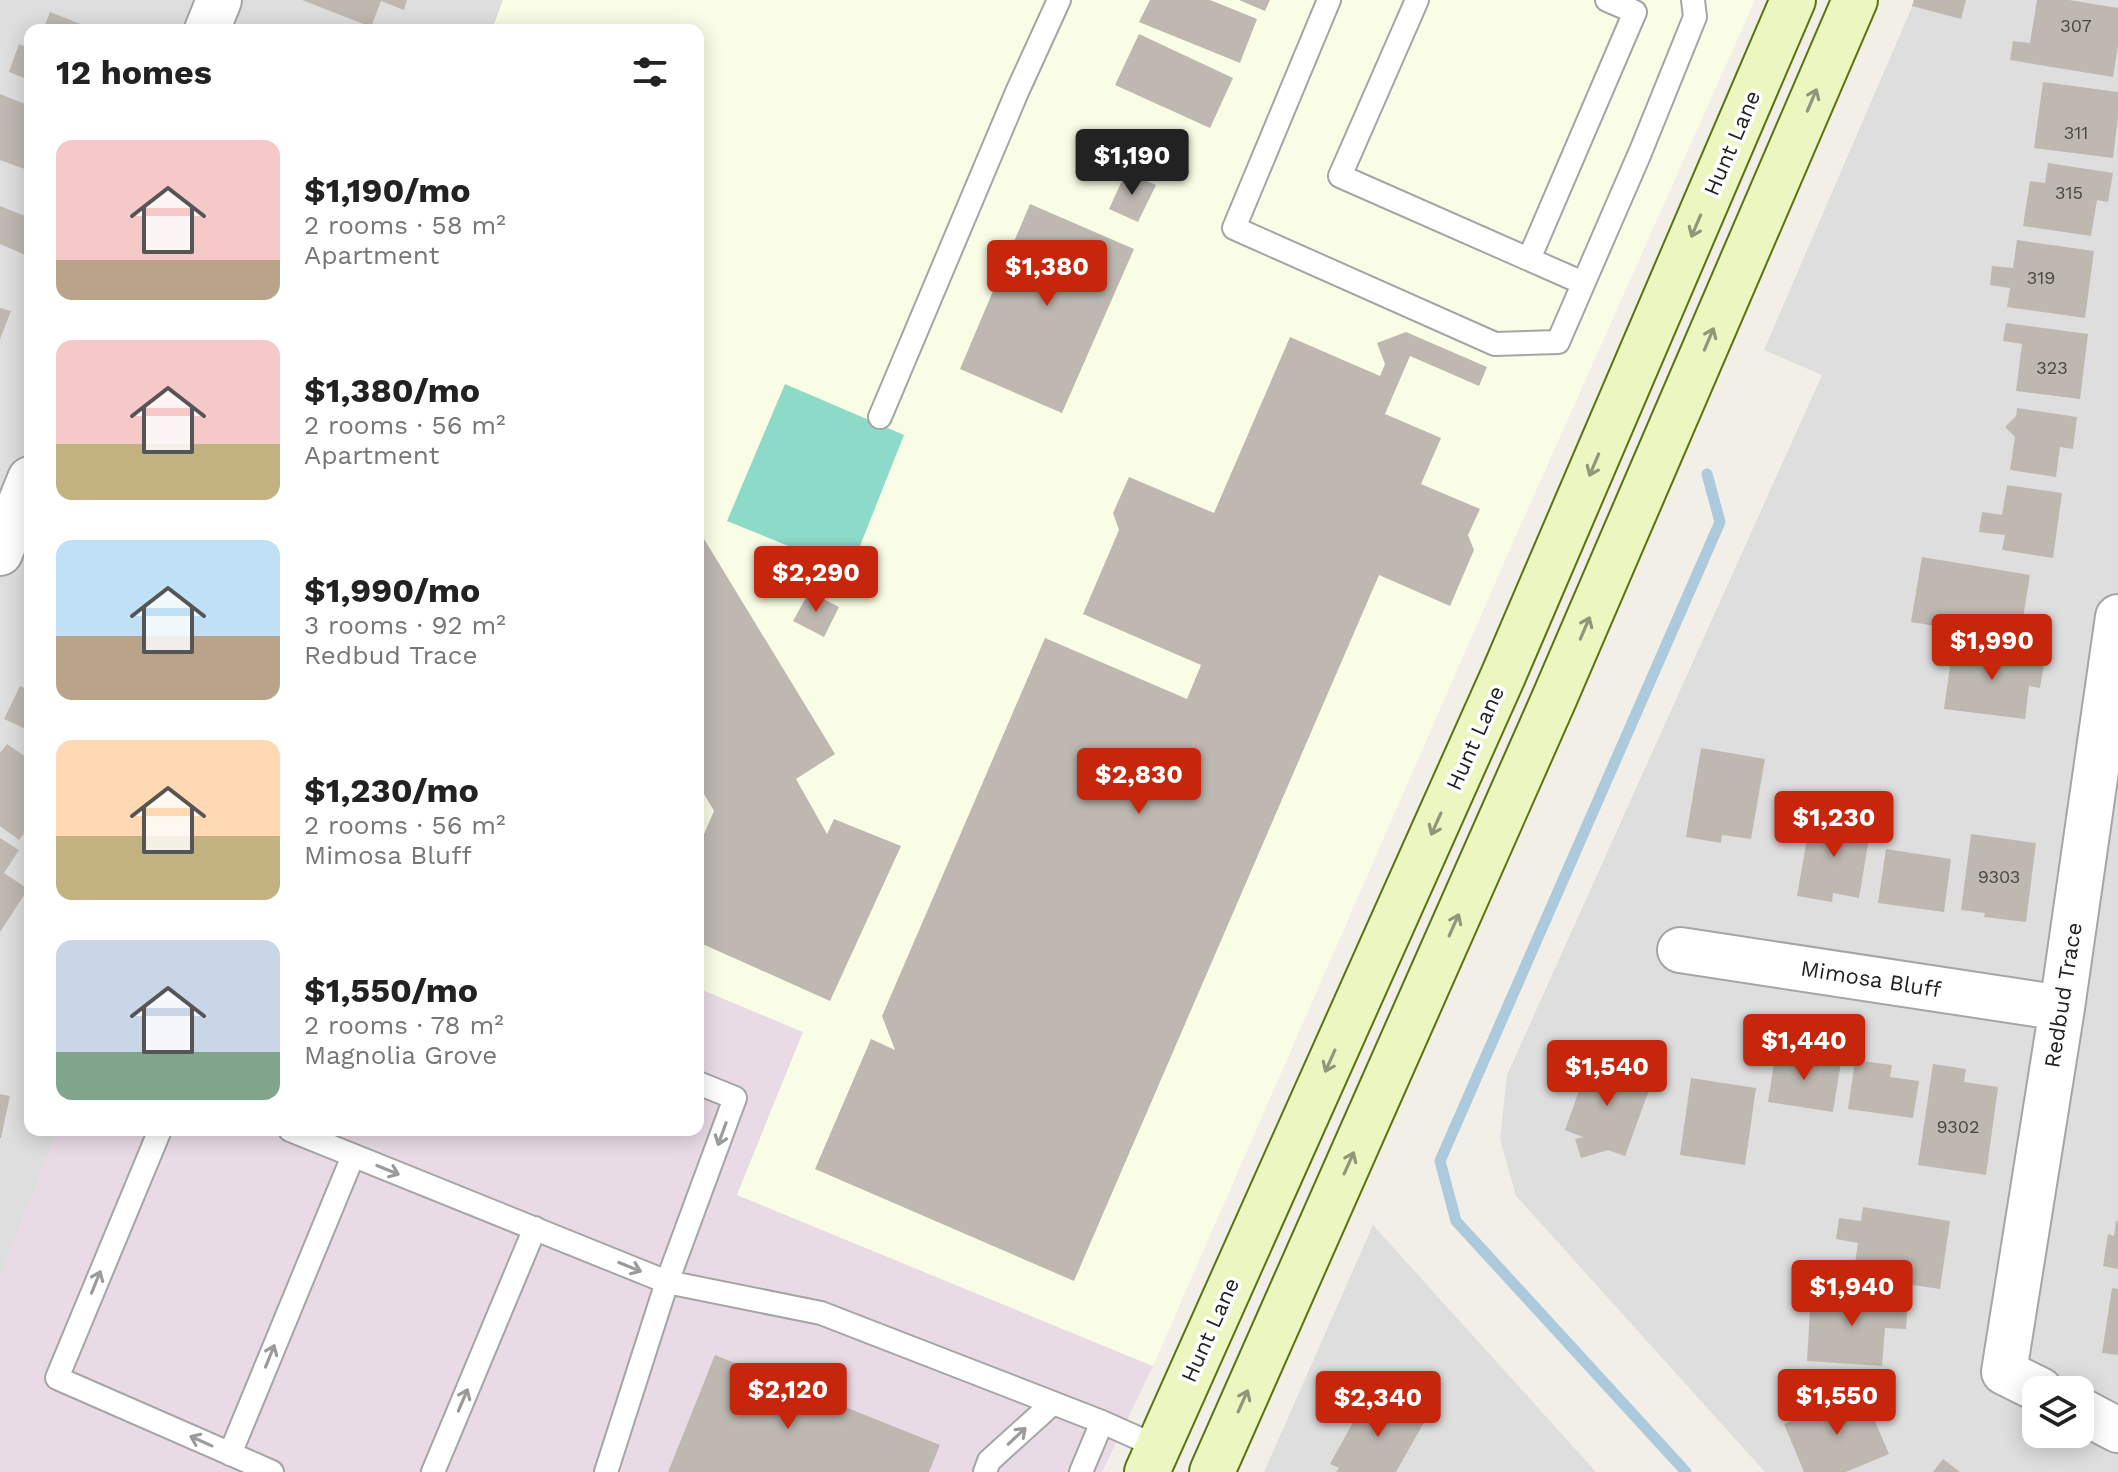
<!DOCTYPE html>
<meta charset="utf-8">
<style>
:root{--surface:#fff;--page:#f2f2f2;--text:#222;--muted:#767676;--accent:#c6260c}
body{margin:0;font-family:"Work Sans",sans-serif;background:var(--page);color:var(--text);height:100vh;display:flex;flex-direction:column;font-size:30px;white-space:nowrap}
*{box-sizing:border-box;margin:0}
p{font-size:26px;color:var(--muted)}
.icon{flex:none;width:44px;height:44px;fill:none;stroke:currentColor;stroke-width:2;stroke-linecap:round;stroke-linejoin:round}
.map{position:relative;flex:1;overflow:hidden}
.drawer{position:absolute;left:24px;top:24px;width:680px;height:1112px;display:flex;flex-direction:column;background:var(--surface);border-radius:16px;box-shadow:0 4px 20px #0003}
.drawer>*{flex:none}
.buttons{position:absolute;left:2022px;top:1376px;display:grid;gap:16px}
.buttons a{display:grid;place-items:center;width:72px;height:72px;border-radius:16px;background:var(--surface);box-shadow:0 4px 20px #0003;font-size:40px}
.price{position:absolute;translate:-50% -68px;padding:0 18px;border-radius:8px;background:var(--accent);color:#fff;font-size:26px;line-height:52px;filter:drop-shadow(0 2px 4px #0008)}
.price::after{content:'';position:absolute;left:50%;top:48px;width:24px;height:18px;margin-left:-12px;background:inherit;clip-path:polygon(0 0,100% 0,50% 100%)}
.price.on{background:#222;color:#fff}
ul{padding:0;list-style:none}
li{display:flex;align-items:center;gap:24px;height:200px;padding:0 32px}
li span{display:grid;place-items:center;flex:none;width:224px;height:160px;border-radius:16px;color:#555}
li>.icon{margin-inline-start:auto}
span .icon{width:96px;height:96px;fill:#fffc;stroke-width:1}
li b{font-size:34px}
h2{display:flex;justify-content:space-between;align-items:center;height:96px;padding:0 32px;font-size:34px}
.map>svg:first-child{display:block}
.residential{fill:#dfdede;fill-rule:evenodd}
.industrial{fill:#e9dbe5}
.education{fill:#fafde5}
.pitch{fill:#8cdac7}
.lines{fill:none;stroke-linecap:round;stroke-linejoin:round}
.stream{stroke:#accadb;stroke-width:11}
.building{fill:#beb8b1}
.lane-casing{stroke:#a5a5a5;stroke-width:26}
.street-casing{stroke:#a5a5a5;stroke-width:48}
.secondary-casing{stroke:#5a740c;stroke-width:48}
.lane{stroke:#fff;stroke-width:22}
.street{stroke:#fff;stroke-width:44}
.secondary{stroke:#ecf6c1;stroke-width:44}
.oneway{stroke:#919679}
.oneway2{stroke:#9b9b9b}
.labels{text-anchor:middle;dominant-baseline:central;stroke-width:7;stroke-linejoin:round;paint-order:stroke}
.number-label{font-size:18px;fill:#484745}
.street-label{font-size:22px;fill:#212121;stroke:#fff}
</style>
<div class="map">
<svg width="2118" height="1472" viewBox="0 0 2118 1472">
<rect width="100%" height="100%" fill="#f1efe8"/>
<!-- residential -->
<path class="residential" d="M0,0H503L492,30H30V1130H58L0,1278Z
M1915,0H2118V1472H1765L1516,1196L1500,1139L1507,1075L1822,375L1764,350ZM2036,1390H2080V1434H2036Z
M1373,1225L1596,1472H1264Z"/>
<!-- industrial -->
<path class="industrial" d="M698,988L803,1032L737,1195L1153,1366L1102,1472H0V1278L58,1130H698Z"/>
<!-- education -->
<path class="education" d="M503,0H1755L1510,549L1153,1366L737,1195L803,1032L698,988V30H492Z"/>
<!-- pitch -->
<path class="pitch" d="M785,384L904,435L850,571L727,521Z"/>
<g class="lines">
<!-- stream -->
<path class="stream" d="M1686,1472L1456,1221L1440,1161L1720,522L1707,474"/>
</g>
<!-- building -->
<path class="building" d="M302,0H407L404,10L381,1L371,27Z
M1150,0H1210L1257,19L1240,63L1139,22Z
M1239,0H1270L1265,11Z
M1914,0H1966L1961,19L1912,6Z
M2037,0H2069L2118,8V45L2113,77L2010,60L2013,41L2030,43Z
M50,12L96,30H43Z
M1139,34L1233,78L1210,128L1115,85Z
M19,44L30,49V80L9,72Z
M2043,82L2118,92V117L2113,158L2034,148Z
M0,94L30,106V171L0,160Z
M2048,163L2113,173L2108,202L2097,200L2091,236L2023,226L2030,181L2045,183Z
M1126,172L1156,185L1138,222L1109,209Z
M1030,204L1134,249L1062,413L960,369Z
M0,206L30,218V257L0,244Z
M2017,240L2094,251L2085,318L2007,307L2010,288L1990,285L1992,266L2013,268Z
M0,308L11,311L0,339Z
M2006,323L2088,334L2080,399L2016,391L2022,344L2003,341Z
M1406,332L1487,367L1479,386L1410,356L1385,414L1441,438L1421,484L1480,509L1468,535L1474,550L1450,606L1379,575L1074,1281L815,1169L871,1039L895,1050L882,1016L1045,638L1187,699L1201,665L1083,614L1119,530L1113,513L1129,477L1214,513L1290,337L1380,376L1385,364L1377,343Z
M2017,408L2077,417L2073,449L2060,447L2056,477L2010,470L2015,437L2005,427L2016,416Z
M2007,485L2062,493L2053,558L2002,550L2005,535L1979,532L1982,512L2002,515Z
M698,529L835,754L796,779L827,834L834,819L901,846L830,1001L698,942V848L714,811L698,784Z
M1922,557L2030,575L2021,630L1980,624L1978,633L1911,622Z
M809,592L839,607L824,637L793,621Z
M1953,645L2045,658L2040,688L2029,686L2025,719L1944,709Z
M20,686L30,691V731L4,719Z
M7,744L30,760V825L19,840L0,826V753Z
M1701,748L1765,759L1751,839L1722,835L1721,843L1686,837Z
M1811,816L1871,826L1859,898L1833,893L1832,902L1797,896Z
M1971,834L2036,843L2026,922L1984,917L1985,913L1961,910Z
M0,838L19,850L4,873L28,889L0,932Z
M1886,849L1951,859L1944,912L1878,903Z
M1776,1051L1841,1062L1833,1112L1768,1102Z
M1592,1054L1625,1066L1623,1071L1652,1082L1625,1156L1608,1150L1581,1158L1575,1139L1583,1137L1565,1130Z
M1855,1060L1892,1065L1890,1077L1919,1081L1913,1118L1848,1109Z
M1933,1064L1966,1069L1964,1082L1998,1087L1986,1175L1918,1165Z
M1691,1078L1756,1088L1745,1165L1680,1155Z
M0,1094L10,1096L1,1138H0Z
M1863,1207L1950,1221L1940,1289L1853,1276L1858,1243L1836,1239L1839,1218L1861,1221Z
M2116,1221H2118V1269L2103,1266L2108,1234L2114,1236Z
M2112,1288L2118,1289V1355L2102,1353Z
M1811,1293L1908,1299L1906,1329L1885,1328L1882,1366L1807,1361Z
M715,1355L940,1445L929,1472H668Z
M1862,1391L1889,1454L1846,1472H1804L1784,1424Z
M1367,1397L1398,1414L1403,1404L1427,1417L1396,1472H1336L1339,1468L1330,1464Z
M1943,1459L1960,1472H1933Z"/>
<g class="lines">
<!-- lane casing -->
<g class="lane-casing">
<path id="lane" d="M1329,0L1234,228L1495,344L1558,342L1640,153L1695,17L1693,0
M1417,0L1340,176L1583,283
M1529,259L1635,12L1607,0
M880,417L1017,92L1059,0
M160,1130L57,1378L272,1472
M290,1130L667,1282L735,1098L698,1083
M230,1454L353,1156
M433,1472L535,1228
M606,1472L667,1282L821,1313L1102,1422L1158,1447
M985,1472L989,1461L1053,1403
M1081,1472L1102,1422"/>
</g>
<!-- street casing -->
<g class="street-casing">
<path id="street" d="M207,30L219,0
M0,553L30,479
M1680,950L2062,1008
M2040,1390L2004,1372L2062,1008L2118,617
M2080,1410L2118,1430"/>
</g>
<!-- secondary casing -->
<g class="secondary-casing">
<path id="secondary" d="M1147,1472L1503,676L1793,0
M1212,1472L1554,699L1855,0"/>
</g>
<!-- lane -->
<use href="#lane" class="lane"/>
<!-- street -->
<use href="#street" class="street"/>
<!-- secondary -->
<use href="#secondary" class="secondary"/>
</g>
<!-- one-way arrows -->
<defs><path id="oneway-shaft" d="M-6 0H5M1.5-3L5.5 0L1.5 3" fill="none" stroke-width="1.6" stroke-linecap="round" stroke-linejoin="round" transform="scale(2)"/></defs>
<g class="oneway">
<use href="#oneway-shaft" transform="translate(1812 100) rotate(-67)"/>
<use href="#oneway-shaft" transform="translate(1696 226) rotate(113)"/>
<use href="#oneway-shaft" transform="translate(1709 339) rotate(-67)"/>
<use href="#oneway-shaft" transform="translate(1594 465) rotate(113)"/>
<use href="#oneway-shaft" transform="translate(1585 628) rotate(-67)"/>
<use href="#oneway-shaft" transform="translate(1436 824) rotate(114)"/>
<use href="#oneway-shaft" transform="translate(1454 925) rotate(-66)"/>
<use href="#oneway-shaft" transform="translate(1330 1061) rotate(114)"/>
<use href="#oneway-shaft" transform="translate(1349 1163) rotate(-66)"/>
<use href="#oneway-shaft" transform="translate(1243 1401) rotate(-66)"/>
</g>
<g class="oneway2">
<use href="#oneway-shaft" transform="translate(722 1134) rotate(110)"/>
<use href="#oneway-shaft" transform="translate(388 1170) rotate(22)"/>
<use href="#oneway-shaft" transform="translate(630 1267) rotate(22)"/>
<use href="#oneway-shaft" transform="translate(96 1282) rotate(-68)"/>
<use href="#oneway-shaft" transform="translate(270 1356) rotate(-68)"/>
<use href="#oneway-shaft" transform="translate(463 1400) rotate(-67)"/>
<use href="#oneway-shaft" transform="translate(1017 1436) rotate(-43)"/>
<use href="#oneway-shaft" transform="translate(201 1441) rotate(-156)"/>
</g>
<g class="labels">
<!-- number labels -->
<g class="number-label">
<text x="2076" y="25">307</text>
<text x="2076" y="132">311</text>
<text x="2069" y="192">315</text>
<text x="2041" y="277">319</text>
<text x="2052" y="367">323</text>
<text x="1999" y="876">9303</text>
<text x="1958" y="1126">9302</text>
</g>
<!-- street labels -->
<g class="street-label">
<text transform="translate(1732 143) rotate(-67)">Hunt Lane</text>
<text transform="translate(1475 738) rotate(-66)">Hunt Lane</text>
<text transform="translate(1871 979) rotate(9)">Mimosa Bluff</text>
<text transform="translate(2063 995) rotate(-81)">Redbud Trace</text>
<text transform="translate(1210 1330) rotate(-66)">Hunt Lane</text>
</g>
</g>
</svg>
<div class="buttons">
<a><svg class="icon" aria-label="layers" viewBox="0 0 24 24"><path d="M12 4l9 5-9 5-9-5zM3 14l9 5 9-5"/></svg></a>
</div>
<b class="price on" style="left:1132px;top:197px">$1,190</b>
<b class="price" style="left:1047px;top:308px">$1,380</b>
<b class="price" style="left:816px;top:614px">$2,290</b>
<b class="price" style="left:1992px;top:682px">$1,990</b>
<b class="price" style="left:1139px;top:816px">$2,830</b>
<b class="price" style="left:1834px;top:859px">$1,230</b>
<b class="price" style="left:1804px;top:1082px">$1,440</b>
<b class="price" style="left:1607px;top:1108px">$1,540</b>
<b class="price" style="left:1852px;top:1328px">$1,940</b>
<b class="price" style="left:788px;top:1431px">$2,120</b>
<b class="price" style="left:1837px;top:1437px">$1,550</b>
<b class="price" style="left:1378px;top:1439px">$2,340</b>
<section class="drawer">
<h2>12 homes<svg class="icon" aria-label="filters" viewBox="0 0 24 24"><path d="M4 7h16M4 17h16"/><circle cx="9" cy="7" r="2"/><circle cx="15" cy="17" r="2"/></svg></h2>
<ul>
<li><span style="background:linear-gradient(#f6c9c9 75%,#b9a48a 0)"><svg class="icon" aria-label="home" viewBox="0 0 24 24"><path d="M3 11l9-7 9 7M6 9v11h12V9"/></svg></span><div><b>$1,190/mo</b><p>2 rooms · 58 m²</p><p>Apartment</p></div></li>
<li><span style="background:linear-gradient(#f6c9c9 65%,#c2b280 0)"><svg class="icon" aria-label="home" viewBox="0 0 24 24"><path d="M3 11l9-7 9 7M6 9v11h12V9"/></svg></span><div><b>$1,380/mo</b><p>2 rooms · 56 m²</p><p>Apartment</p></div></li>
<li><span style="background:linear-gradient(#bfe0f5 60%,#b9a48a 0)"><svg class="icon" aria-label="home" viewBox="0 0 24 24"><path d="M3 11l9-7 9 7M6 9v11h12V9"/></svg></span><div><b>$1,990/mo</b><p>3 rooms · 92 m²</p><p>Redbud Trace</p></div></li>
<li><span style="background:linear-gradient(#ffd9b3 60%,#c2b280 0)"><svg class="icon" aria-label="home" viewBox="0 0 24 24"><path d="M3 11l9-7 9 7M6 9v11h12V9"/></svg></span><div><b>$1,230/mo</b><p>2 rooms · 56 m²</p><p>Mimosa Bluff</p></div></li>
<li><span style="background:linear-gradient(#c9d6e8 70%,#7fa58c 0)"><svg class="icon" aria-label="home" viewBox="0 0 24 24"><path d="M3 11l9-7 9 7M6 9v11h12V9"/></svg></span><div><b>$1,550/mo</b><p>2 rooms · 78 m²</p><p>Magnolia Grove</p></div></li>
</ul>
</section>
</div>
